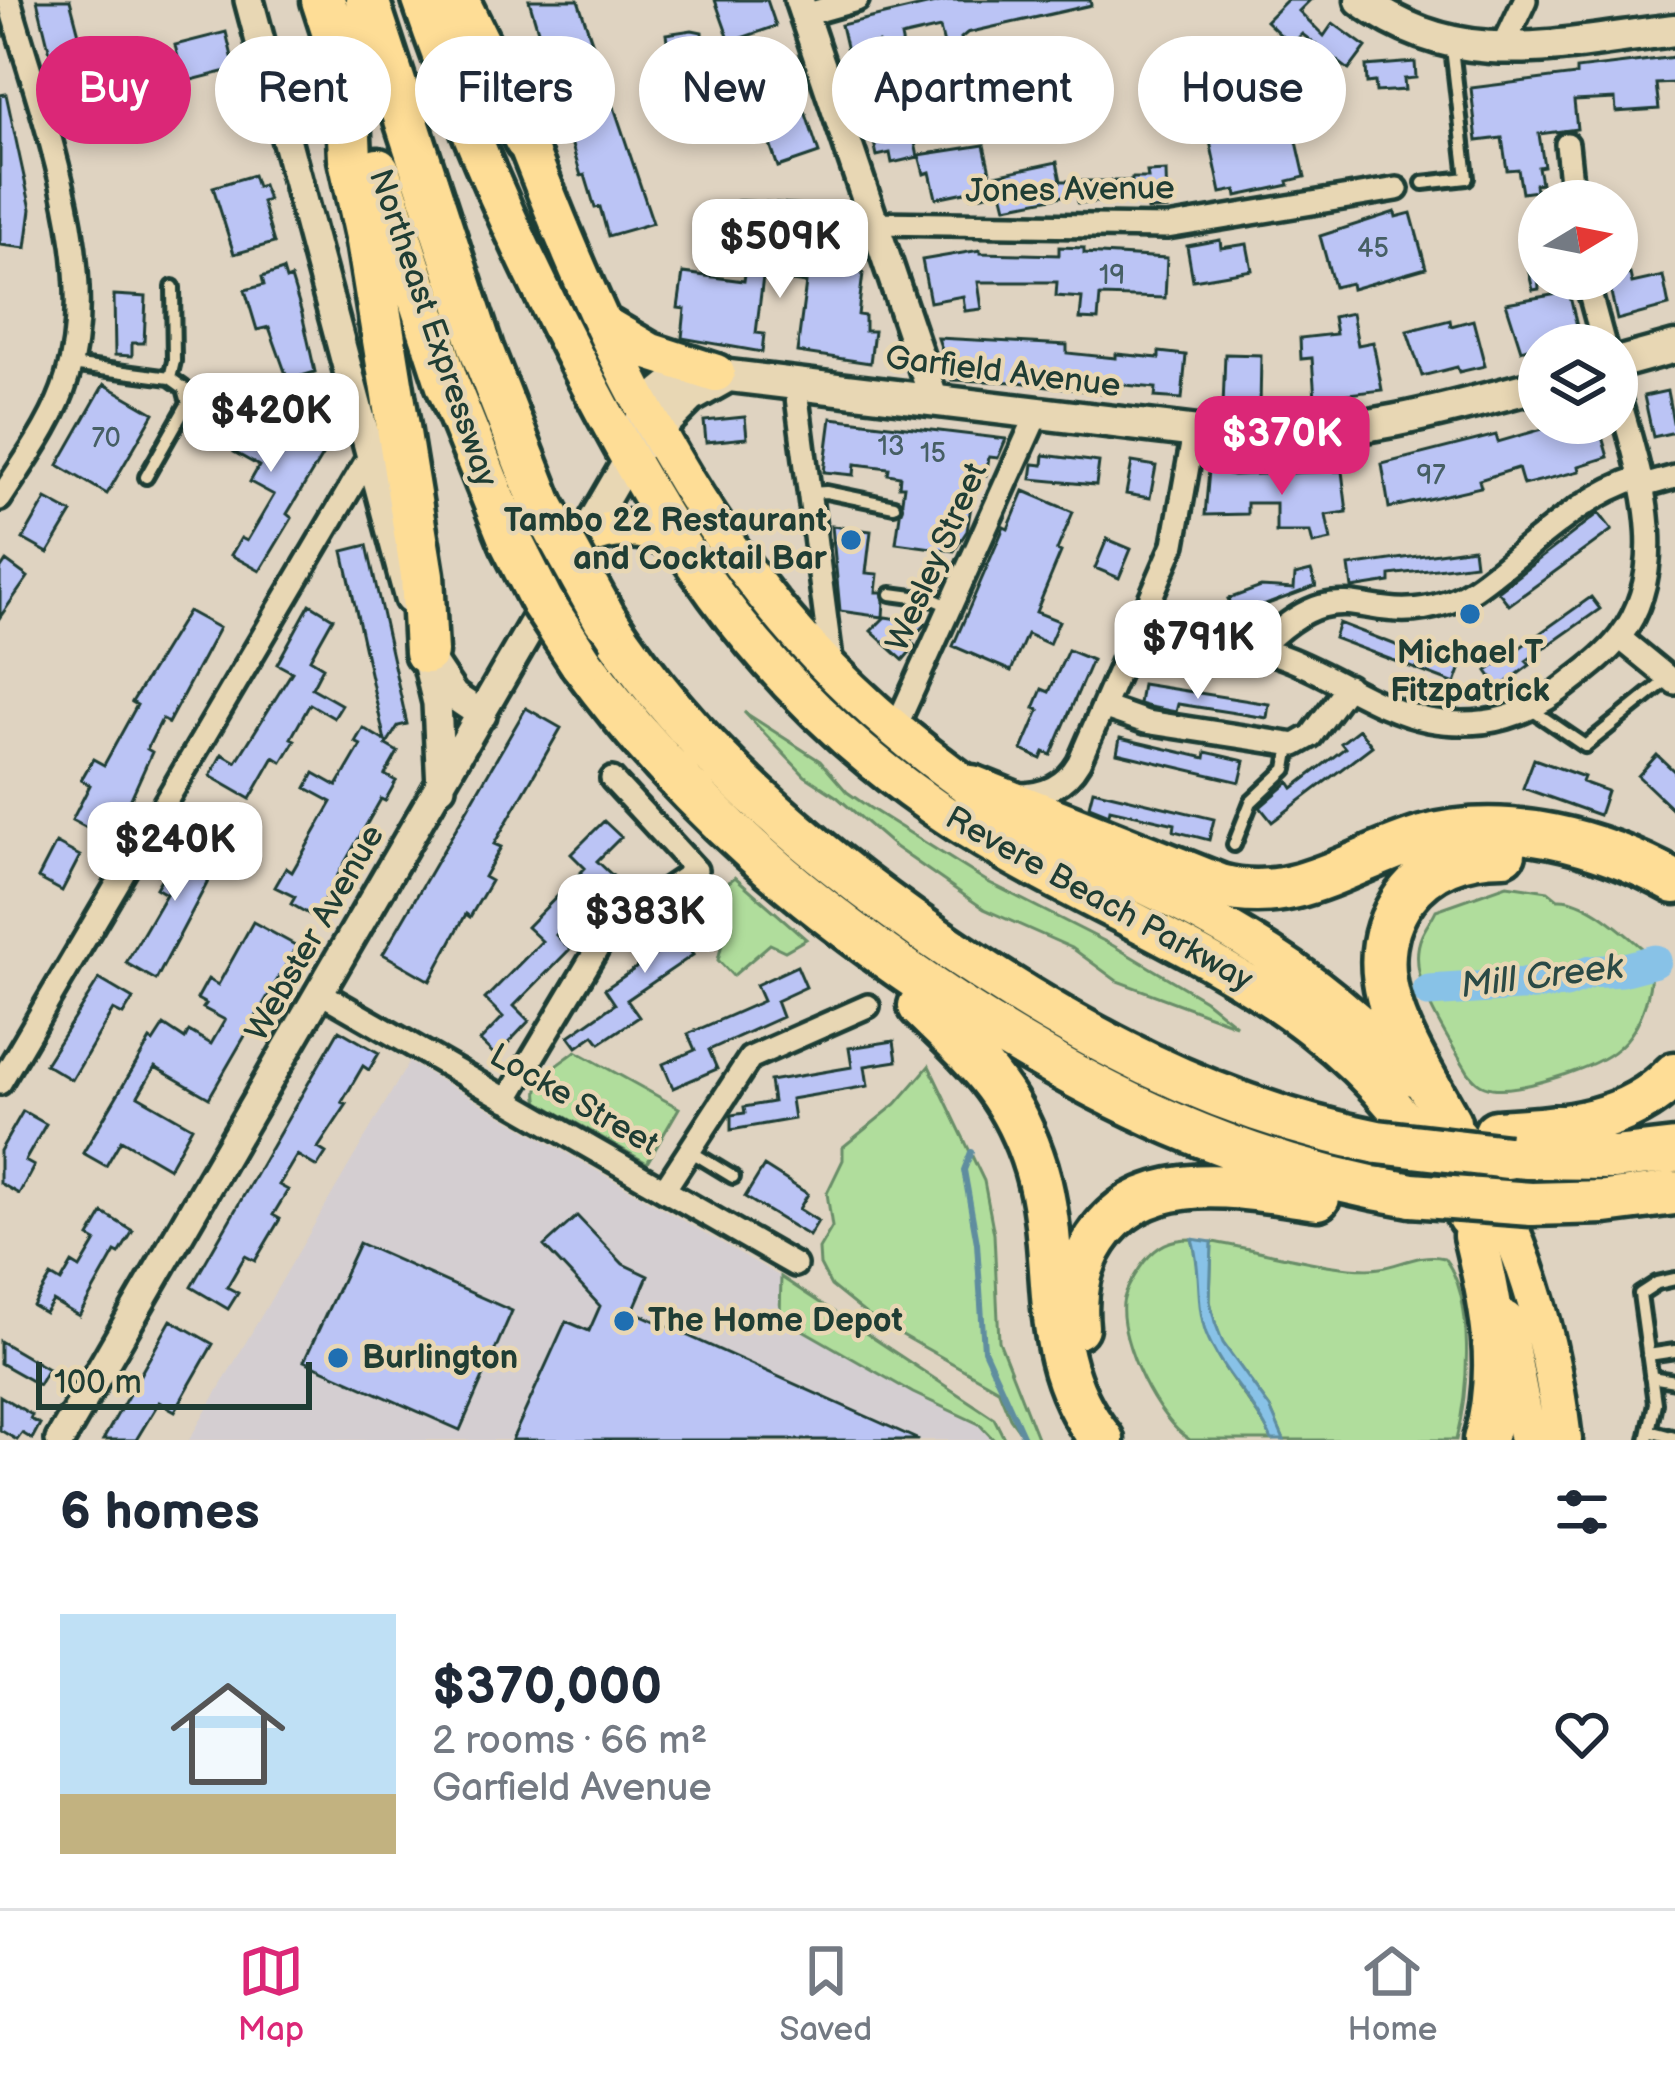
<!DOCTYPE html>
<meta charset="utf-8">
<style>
:root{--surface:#fff;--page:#f6f6f7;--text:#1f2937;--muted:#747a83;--line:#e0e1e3;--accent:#db2777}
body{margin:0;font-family:"Balsamiq Sans",sans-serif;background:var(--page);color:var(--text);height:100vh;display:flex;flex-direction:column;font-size:45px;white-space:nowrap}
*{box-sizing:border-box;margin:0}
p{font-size:39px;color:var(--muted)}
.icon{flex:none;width:66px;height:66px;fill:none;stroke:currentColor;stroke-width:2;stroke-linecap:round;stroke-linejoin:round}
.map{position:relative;height:1440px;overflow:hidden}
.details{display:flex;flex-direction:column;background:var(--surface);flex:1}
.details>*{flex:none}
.banner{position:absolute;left:36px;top:36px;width:1605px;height:108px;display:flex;gap:24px}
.needle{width:78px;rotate:80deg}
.controls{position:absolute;left:1518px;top:180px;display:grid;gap:24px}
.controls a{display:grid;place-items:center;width:120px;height:120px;border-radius:50%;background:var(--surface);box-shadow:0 6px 18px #0003;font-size:60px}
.scale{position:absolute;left:36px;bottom:30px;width:276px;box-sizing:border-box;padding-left:12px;border:6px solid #1f3d34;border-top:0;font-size:33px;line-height:42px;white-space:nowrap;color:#1f3d34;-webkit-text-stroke:9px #e8d7b4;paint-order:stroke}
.price{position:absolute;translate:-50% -102px;padding:0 27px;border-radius:24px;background:#fff;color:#222;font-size:39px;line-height:78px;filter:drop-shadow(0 3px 6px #0008)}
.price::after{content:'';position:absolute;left:50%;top:72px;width:36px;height:27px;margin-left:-18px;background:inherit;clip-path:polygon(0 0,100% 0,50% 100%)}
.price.selected{background:var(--accent);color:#fff}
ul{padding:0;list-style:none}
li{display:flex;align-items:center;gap:36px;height:300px;padding:0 60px}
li+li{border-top:3px solid var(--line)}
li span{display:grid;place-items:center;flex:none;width:336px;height:240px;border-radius:0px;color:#555}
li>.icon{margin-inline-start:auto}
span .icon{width:144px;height:144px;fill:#fffc;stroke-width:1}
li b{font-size:51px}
h2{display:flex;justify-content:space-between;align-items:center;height:144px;padding:0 60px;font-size:51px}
.pill{padding:0 42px;border-radius:54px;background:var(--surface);box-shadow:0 6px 18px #0003;font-size:42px;line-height:108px}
.pill.selected{background:var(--accent);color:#fff}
.dock{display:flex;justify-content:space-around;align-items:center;height:168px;border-top:3px solid var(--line);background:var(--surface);font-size:33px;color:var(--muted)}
.dock a{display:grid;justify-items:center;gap:6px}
.dock .selected{color:var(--accent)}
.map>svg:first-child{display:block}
.built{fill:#d4ced1}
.green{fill:#b0dd9c;stroke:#688d68;stroke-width:3}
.water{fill:#88c2e7;stroke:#5e8d9f;stroke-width:3}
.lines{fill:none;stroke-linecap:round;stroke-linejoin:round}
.stream{stroke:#5e8d9f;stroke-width:6}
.river{stroke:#88c2e7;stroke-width:33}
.building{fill:#bbc4f5;stroke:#1f3d34;stroke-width:3}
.service-casing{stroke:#1f3d34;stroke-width:20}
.minor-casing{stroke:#1f3d34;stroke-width:30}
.tertiary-casing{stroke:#1f3d34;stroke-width:36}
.secondary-casing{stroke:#1f3d34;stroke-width:39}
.trunk-casing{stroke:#1f3d34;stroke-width:45}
.motorway-casing{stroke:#1f3d34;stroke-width:51}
.service{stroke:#e8d7b4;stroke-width:10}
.minor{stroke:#e8d7b4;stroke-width:21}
.tertiary{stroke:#e8d7b4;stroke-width:27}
.secondary{stroke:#e8d7b4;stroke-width:30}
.trunk{stroke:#fedd96;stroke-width:36}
.motorway{stroke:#fedd96;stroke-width:42}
.motorway-bridge-casing{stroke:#1f3d34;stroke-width:51;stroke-linecap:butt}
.motorway-bridge{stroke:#fedd96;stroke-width:42}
.poi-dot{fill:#1f6fb2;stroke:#e8d7b4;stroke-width:4.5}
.labels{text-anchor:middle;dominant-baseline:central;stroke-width:9;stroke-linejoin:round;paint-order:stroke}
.number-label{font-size:27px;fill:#465f64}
.street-label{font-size:33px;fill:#1f3d34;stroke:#e8d7b4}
.poi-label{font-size:33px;font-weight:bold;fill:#1f3d34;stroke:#e8d7b4;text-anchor:start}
.water-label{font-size:36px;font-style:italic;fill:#2a4a46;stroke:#e8d7b4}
</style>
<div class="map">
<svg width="1675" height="1440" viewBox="0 0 1675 1440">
<rect width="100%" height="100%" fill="#dfd3c1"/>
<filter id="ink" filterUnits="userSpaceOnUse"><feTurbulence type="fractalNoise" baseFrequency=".00833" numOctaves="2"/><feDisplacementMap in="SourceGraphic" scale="24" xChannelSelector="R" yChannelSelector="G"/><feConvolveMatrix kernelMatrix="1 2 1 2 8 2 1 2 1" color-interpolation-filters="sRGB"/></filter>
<g filter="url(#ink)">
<!-- built -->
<path class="built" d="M409,1062L781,1277V1317L913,1393L979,1424L994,1440H189Z"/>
<!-- green -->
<path class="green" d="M744,712L820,761L847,792L870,808L988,882L1112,945L1205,1000L1236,1025L1117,981L1072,948L984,909L895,847L837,797L805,776Z
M735,877L806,939L785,951L770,944L733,976L718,960L729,915L714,894Z
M1507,885L1548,891L1558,899C1587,897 1625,934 1647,952C1658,981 1641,1029 1618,1048C1596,1068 1521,1092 1492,1088C1480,1086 1475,1081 1468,1072C1449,1039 1403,976 1422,935C1426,926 1432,919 1436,910Z
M576,1051L679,1108L647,1163L539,1102C531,1077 559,1065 576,1051Z
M929,1066L984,1181L994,1234L999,1341L1038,1440H1026L1010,1418L998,1389L867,1315L831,1286L820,1265L819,1249L832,1227L827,1193L843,1160V1147L896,1104Z
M1192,1239C1203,1275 1199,1316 1215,1351C1230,1383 1258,1407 1272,1440H1190C1157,1420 1119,1343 1123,1303C1125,1289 1136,1273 1144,1262C1158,1245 1170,1239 1192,1239Z
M1212,1242C1256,1248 1340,1274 1380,1268C1401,1265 1421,1252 1444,1258C1476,1298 1468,1393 1456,1440H1284L1270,1408L1222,1343L1215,1322L1210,1301Z
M781,1277L994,1418L1005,1440H994L979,1424L913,1393L780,1317Z"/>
<!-- water -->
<path class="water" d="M1192,1239L1212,1242L1210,1301L1215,1322L1223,1343L1270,1408L1284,1440H1272C1255,1401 1221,1372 1206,1333C1195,1302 1202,1270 1192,1239Z"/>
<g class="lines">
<!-- stream -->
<path class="stream" d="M971,1152L964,1170L977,1243L984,1350L1025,1440"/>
<!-- river -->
<path class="river" d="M1429,991L1566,982L1590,972L1621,970L1655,961"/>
</g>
<!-- building -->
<path class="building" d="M37,0H70L98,106L65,114Z
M529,0H578L653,223L608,236L600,207L595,208L585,175L581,176Z
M715,0H767L776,26L730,42Z
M948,0H1090L1091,5L967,33L961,38L966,56L948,61L940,28L901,37L906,62L899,64L918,157L892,163L890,153L877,156L862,87L887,81L878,43L847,51L841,25Z
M1287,0H1310L1299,11L1324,36L1333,23L1366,47L1349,70L1302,34L1291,45L1266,21Z
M692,30L702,32L703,55L670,60L666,34Z
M226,32L235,69L184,82L175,45Z
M1675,57V83L1656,84L1659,109L1616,112L1615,99L1574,101L1577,129L1539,134L1544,166L1538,167L1541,183L1535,184L1536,191L1522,193L1518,169L1507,170L1502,138L1477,141L1471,88L1576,75V69Z
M787,58L819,153L778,167L745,73Z
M1415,62L1416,78L1404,79L1405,90L1376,92L1375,82L1367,83L1366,66Z
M1194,88H1220V136L1275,123L1276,127L1293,124L1305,177L1288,181L1289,185L1237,196L1236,190L1221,193L1207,127H1194Z
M6,94L31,209L26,248L0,245V95Z
M984,145L991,176L1057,162L1061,181H1132V178H1148L1147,172L1166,171L1167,209L1148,210V203L1132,200L1078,203V193L1006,207L1002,191L972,197L970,191L936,198L930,172L924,174L919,155Z
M253,175L257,187L263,185L268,200L262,202L274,243L234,254L213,187Z
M1395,212L1396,217L1411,213L1426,268L1352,289L1351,283L1334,287L1320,236Z
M1535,227L1539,289L1533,290L1519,230Z
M751,230L786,232L785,238L823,243L820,267L863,273L858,315L865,316V331H874L870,363L797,352L806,283L763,277L756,333L764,334L762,352L682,338L685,309L678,308L683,273L744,281Z
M1220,240L1221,248L1247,244L1252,270L1193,280L1187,246Z
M1059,247L1084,248V253L1167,258L1165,298L1100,296L1098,320L1080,319L1082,298L1056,296L1057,282H978L982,309L965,311L963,296L930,302L922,260L980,250V253L1059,255Z
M283,270L286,280L291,278L302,314L315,372L288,380L269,327L257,330L245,290L264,285L262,277Z
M1630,274L1632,283L1663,276L1669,306L1617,320L1608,279Z
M1569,292L1578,331L1546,338L1547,342L1521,350L1506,303Z
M114,295L146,297L144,343H132V356L115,355Z
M1352,313L1358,345L1373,342L1382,390L1315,398L1312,358L1301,359L1300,338L1336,334L1333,317Z
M1450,320L1451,326L1473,320L1485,366L1459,372L1457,367L1422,376L1407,331Z
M938,338L1067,345V353L1116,358V354L1159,358V352L1186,355L1182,399L1155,397L1156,388L1104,383L1103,393L1018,382L952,380Z
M1225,354L1261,355L1260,408L1223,407Z
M104,384L154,413L107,494L58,465Z
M1667,391L1675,432L1653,437L1644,396Z
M236,398L326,449L287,514L292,518L260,571L231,555L241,538L247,541L274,495L250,482L259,466L234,452L242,432L223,421Z
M745,417L747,438L706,442L704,421Z
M831,418L1006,439L998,458L989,457L986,475L980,474L975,481L967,531L954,551L896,543L904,486H899L900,476L888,474L889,468L855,464L854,475L824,472Z
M1563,423H1598L1608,457L1579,466L1580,471L1523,485L1518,468L1479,480L1481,487L1389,508L1382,464L1496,435L1498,442Z
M1044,455L1099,462L1096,485L1031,479L1033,464L1043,465Z
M1132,462L1156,466L1150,498L1126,494Z
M1209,470L1233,475L1342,471L1347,512L1326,515L1331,540L1313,544L1310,532H1276V503H1247V514L1205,515Z
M1024,491L1073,512L1057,550L1061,552L1036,612L1059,621L1049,644L1027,634L1011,671L953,646L1004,527L1008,529Z
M46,499L72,513L48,553L23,539Z
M1599,513L1612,530L1509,605L1498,591Z
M832,526L871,531L866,573L878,574L876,592H882L884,601L883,617L840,611Z
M1107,539L1131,549L1119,578L1095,568Z
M367,545L407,724L398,726L386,745L398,752L385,775L396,781L385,801L381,799L314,917L291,904L295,897L275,887L286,868L292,872L332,802L306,788L314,773L337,786L361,745L355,742L363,728L385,741L343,551Z
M1473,548L1475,564L1390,575V582L1352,588L1349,566Z
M6,561L28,577L0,617V570Z
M1311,571L1316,586L1252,610L1254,614L1236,621L1228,599L1261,587L1294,589L1295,575Z
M1591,597L1600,609L1526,661L1530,665L1499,688L1487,671Z
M310,604L333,618L310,659L323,667L312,688L342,705L334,718L310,704L291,738L295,740L282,762L274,757L250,799L210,776L222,754L236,762L292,672L277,664Z
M188,611L219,628L168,723L162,719L147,749L152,752L128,805L120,801L102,836L72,820L90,785L81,780L93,759L104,765L137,705L132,702Z
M885,617L926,623L910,641L915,646L903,660L871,631Z
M1339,623L1422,655L1425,649L1462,664L1455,684L1334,638Z
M1068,650L1092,660L1051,755L1044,752L1041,759L1022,750L1039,710L1034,708L1042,689L1049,692Z
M1142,684L1269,704L1267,718L1178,704L1176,712L1150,707L1139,704Z
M526,708L561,728L494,844L501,847L484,877L491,881L470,917L466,914L430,981L383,954Z
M1359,729L1372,746L1272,822L1260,807L1289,782L1293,788L1345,748L1341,743Z
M1120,738L1205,758L1206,752L1245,761L1240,782L1117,753Z
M1657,755L1675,772V811L1638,776Z
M1534,759L1584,777L1582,782L1607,791L1599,815L1523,788Z
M1093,790L1214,819L1209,840L1174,831L1175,824L1110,809L1109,814L1089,806Z
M604,821L621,837L597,861L613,876L556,935L570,949L514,1006L529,1021L496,1056L480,1041L503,1017L485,999L542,941L527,927L585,868L571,854Z
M188,833L223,853L156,980L126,963L166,894L156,888Z
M56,843L80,856L62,891L38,878Z
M698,900L712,920L682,940L693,955L627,1000L639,1017L600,1043L594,1035L577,1047L569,1036L615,1004L605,989L671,944L659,926Z
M253,922L297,946L209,1098L155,1067L138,1096L192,1127L169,1168L121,1140L106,1166L83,1153L150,1040L153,1042L164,1025L185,1039L189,1031L211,1044L225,1020L203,1008L206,1004L197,999L208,979L218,985Z
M797,966L806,987L776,1001L782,1017L709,1050L717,1069L673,1088L663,1064L695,1050L688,1034L763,1001L756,985Z
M99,979L133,999L123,1015L113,1010L72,1080L45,1064Z
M339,1030L379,1053L369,1070L363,1066L342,1102L347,1104L318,1148L326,1153L317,1167L297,1155L279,1185L288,1190L273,1215L280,1219L255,1261L245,1256L227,1287L238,1293L228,1309L191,1287Z
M894,1041L897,1061L865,1066L868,1086L791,1099L794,1119L731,1130V1115L745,1113L744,1107L773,1102L770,1081L852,1067L849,1048Z
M23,1111L46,1124L25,1161L34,1166L19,1194L0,1183V1151Z
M764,1166L808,1194L799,1209L818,1221L809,1236L745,1197Z
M103,1213L133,1231L119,1254L115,1252L79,1316L53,1301L45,1313L33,1306L51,1276L61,1282L72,1263L80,1268L96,1241L89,1237Z
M577,1216L623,1264L648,1276L633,1311L919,1440H512L566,1321L589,1331L600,1306L544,1246Z
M359,1243L512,1311L460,1430L304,1361Z
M171,1320L213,1344L189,1386L175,1411L159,1402L136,1440H103Z
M0,1341L48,1369L39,1385L0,1363Z
M0,1396L32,1415L30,1419L40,1424L32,1439L22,1433L17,1440L0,1430Z"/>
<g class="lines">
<!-- service casing -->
<g class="service-casing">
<path id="service" d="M1423,183L1467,178L1452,48
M71,365L170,378L184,388L188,403L146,477
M170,378L174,361L173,287
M278,391L322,407L354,399
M808,493L826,492L894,506
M891,594L935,600L949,606
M1532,710L1585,746L1668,679
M1234,845L1251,802L1286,769L1290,745
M690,1151L733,1177
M1648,1355L1675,1351
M1651,1377L1675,1381
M1649,1431L1675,1438
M1647,1440L1655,1403L1640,1294L1657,1283L1675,1279"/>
</g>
<!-- minor casing -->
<g class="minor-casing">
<path id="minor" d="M804,15L857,0
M1502,49L1525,0
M1567,144L1573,201
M740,214L875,223L1167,227L1397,189
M1586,279L1604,345
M795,382L832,667
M1643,486L1675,477
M0,499C24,461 54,422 67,378C102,265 40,112 9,0
M1620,638L1675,683
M1132,639C1180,642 1232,641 1278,655C1329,672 1376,710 1429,720C1485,730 1530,716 1573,680C1590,667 1607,654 1620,637C1675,565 1638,468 1617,391
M1258,650C1344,562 1362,631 1446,603C1470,595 1489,578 1508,563C1551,529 1588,494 1641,477
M1103,707L1146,722L1295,745L1311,736L1348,686
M895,729L1038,412
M1017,795C1045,795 1065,786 1079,762L1174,544L1194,433
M321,993L795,1265
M0,1083L371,453
M507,1100L609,929L696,870L612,779
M664,1190L750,1058L868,1006"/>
</g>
<!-- tertiary casing -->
<g class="tertiary-casing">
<path id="tertiary" d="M249,0L409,599
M799,0L934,400
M422,641L437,703L441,787
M434,666L454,696L482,715
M60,1440L628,460"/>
</g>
<!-- secondary casing -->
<g class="secondary-casing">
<path id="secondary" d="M1361,0C1461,74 1561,43 1675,30
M1617,363L1675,347
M645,443L691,397L723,379
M628,460C636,418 658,380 704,373L1248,438C1354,434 1437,413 1539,385"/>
</g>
<!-- trunk casing -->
<g class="trunk-casing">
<path id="trunk" d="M421,0C463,123 515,241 575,357C666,533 747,669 910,790C1113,941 1343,965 1466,1218
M515,112C582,291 662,476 787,622C859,707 949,778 1044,836C1078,856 1115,870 1150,888C1250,937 1339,993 1413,1077
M605,325L651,352L716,373
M583,539C615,524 647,526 677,543
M1458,1135C1521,1224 1550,1332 1563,1440
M1505,1320L1528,1440"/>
</g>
<!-- motorway casing -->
<g class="motorway-casing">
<path id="motorway" d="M323,0L353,93
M367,0L481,349L542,505
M457,0L526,140
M346,70L350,159L368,241L422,575L426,652
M378,170L447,383L511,541
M605,619C691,751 808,850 936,939C1073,1033 1214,1110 1378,1142
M581,662C683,802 811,910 955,1004C1100,1098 1240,1166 1412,1195
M972,787L1220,886C1294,907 1354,858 1423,838C1506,815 1601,841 1675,882
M920,1006C974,1059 1012,1090 1036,1168C1064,1262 1034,1356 1102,1440
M1449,1122C1413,1055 1350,972 1405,897C1429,865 1464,853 1504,853
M1496,1132C1561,1128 1627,1125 1675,1074
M1507,1157L1614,1158L1675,1151
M1531,1204L1605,1202L1675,1193
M1475,1236C1492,1305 1505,1370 1485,1440
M1077,1327C1074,1295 1078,1266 1096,1239C1145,1164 1244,1188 1318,1198"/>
</g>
<!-- service -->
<use href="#service" class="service"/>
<!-- minor -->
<use href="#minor" class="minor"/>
<!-- tertiary -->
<use href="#tertiary" class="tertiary"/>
<!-- secondary -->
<use href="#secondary" class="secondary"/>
<!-- trunk -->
<use href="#trunk" class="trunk"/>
<!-- motorway -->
<use href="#motorway" class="motorway"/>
<!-- motorway-bridge casing -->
<g class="motorway-bridge-casing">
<path id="motorway-bridge" d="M542,505L605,619
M511,541L542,602L581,662
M1378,1142L1507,1157
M1412,1195L1531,1204"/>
</g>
<!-- motorway-bridge -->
<use href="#motorway-bridge" class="motorway-bridge"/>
</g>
</g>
<!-- markers -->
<g class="poi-dot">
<circle cx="851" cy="540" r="12"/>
<circle cx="1470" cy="614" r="12"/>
<circle cx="624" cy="1321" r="12"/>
<circle cx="338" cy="1358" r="12"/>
</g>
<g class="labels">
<!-- number labels -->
<g class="number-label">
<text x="1373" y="249">45</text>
<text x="1112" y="276">19</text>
<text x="106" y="439">70</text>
<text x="891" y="447">13</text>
<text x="933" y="454">15</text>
<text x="1431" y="476">97</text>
</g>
<!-- street labels -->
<g class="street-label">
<text transform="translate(1070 190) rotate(-1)">Jones Avenue</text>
<text transform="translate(433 328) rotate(71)">Northeast Expressway</text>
<text transform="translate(1003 372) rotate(7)">Garfield Avenue</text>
<text transform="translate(937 557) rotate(-66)">Wesley Street</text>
<text transform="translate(1099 899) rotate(29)">Revere Beach Parkway</text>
<text transform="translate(315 933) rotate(-60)">Webster Avenue</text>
<text transform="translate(574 1100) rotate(30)">Locke Street</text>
</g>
<!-- poi labels -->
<g class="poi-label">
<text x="827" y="521" text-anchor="end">Tambo 22 Restaurant<tspan x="827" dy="38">and Cocktail Bar</tspan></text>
<text x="1470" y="653" text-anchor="middle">Michael T<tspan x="1470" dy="38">Fitzpatrick</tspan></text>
<text x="648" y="1321">The Home Depot</text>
<text x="362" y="1358">Burlington</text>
</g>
<!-- water labels -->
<g class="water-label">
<text transform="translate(1542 977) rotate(-7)">Mill Creek</text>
</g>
</g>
</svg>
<div class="controls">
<a><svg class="needle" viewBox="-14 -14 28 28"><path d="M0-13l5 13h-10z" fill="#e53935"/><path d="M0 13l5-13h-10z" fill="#747a83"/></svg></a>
<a><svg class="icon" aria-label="layers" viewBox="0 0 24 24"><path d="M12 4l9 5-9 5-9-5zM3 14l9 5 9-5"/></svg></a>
</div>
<div class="scale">100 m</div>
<b class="price" style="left:780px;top:301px">$509K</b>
<b class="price" style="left:271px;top:475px">$420K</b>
<b class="price selected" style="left:1282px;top:498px">$370K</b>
<b class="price" style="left:1198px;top:702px">$791K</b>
<b class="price" style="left:175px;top:904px">$240K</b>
<b class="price" style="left:645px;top:976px">$383K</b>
<div class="banner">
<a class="pill selected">Buy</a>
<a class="pill">Rent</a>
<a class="pill">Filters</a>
<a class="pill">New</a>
<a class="pill">Apartment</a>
<a class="pill">House</a>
</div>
</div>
<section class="details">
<h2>6 homes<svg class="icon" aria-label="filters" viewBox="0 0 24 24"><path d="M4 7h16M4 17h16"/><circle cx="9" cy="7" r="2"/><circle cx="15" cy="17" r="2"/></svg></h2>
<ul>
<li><span style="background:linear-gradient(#bfe0f5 75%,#c2b280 0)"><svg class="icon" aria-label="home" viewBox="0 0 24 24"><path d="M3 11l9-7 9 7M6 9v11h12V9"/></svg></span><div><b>$370,000</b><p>2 rooms · 66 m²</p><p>Garfield Avenue</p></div><svg class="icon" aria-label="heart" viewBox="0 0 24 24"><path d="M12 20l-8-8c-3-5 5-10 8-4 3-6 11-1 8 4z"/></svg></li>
</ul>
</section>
<nav class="dock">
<a class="selected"><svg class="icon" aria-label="map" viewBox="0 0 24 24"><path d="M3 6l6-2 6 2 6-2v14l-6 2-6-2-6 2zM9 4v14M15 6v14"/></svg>Map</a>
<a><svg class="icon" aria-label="saved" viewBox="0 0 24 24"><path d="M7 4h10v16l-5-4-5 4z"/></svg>Saved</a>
<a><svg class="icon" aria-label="home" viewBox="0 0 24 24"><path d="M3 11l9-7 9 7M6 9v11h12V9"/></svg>Home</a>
</nav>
